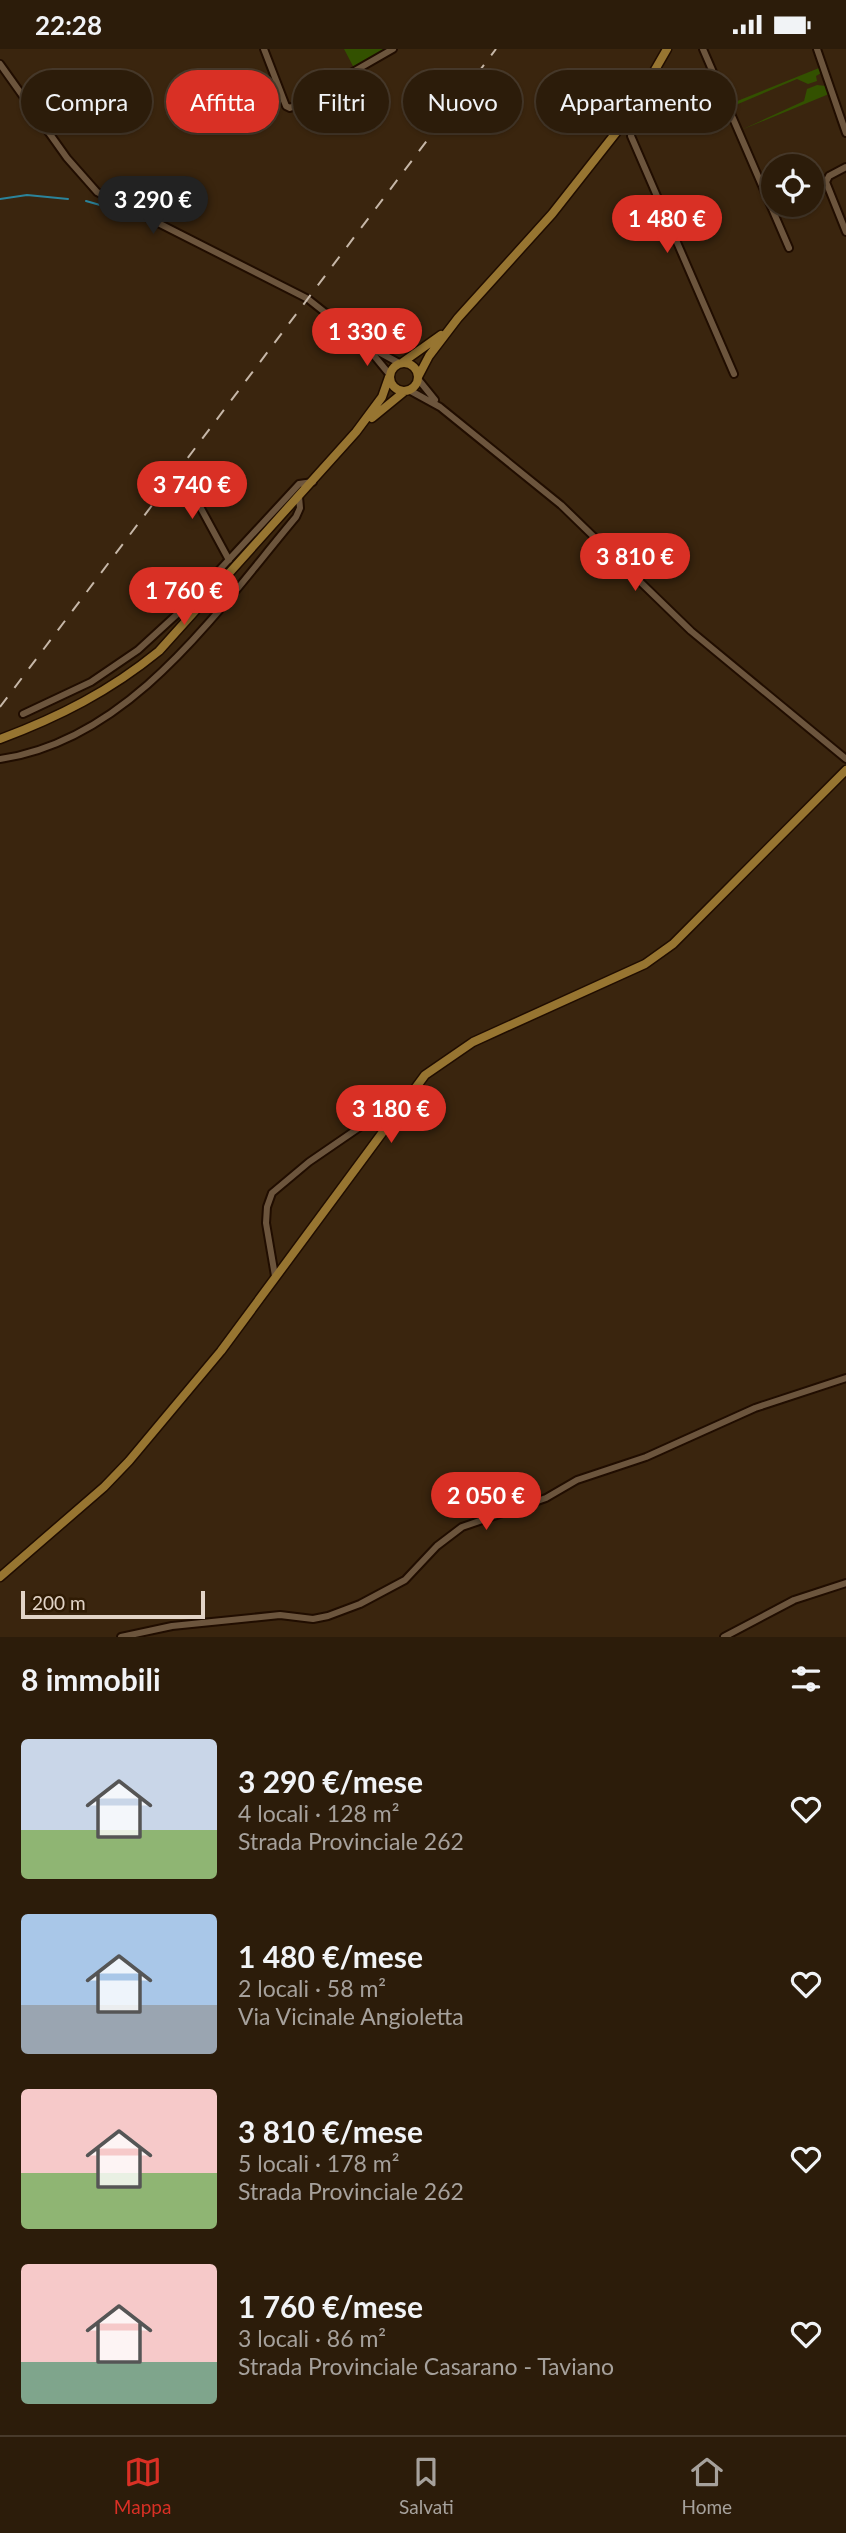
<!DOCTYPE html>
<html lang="it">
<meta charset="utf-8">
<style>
:root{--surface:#2c1c0a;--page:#382918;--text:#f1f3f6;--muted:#a6a19c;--line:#483a2b;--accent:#d93025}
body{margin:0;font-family:Lato,sans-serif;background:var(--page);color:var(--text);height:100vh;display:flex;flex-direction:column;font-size:26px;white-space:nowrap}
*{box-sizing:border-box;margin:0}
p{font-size:23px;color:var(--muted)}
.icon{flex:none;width:38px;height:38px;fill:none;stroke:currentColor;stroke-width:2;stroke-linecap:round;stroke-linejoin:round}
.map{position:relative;height:1588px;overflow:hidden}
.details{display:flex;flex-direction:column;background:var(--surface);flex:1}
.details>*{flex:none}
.guide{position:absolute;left:21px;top:21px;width:805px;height:63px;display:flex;gap:14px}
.tools{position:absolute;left:761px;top:105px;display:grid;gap:14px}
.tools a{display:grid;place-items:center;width:63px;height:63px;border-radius:50%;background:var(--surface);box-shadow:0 2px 5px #0004,0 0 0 2px var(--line);font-size:35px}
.scale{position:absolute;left:21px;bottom:18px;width:184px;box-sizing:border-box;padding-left:7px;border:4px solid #e2d4c7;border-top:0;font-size:19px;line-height:24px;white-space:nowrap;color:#e2d4c7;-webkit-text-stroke:5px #2f1b04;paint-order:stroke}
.price{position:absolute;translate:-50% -60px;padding:0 16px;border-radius:24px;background:var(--accent);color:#fff;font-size:23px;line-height:46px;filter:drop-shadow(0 2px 4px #0008)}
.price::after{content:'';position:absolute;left:50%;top:42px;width:21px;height:16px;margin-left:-10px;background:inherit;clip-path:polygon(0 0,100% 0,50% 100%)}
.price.current{background:#222;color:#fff}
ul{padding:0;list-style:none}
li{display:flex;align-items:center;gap:21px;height:175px;padding:0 21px}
li span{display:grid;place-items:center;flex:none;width:196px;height:140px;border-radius:7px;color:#555}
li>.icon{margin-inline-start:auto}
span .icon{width:84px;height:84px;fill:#fffc;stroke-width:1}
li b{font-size:30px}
h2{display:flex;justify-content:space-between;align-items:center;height:84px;padding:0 21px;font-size:30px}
.chip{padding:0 24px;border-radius:32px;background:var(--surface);box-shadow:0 2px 5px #0004,0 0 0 2px var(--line);font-size:24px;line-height:63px}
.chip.current{background:var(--accent);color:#fff}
.status{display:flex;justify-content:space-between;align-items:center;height:49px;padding:0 35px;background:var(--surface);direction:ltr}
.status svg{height:19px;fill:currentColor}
.dock{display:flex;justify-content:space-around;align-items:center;height:98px;border-top:2px solid var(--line);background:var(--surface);font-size:19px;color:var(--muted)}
.dock a{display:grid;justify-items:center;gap:4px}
.dock .current{color:var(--accent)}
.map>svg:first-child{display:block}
.green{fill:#335100}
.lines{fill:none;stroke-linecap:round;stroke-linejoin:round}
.stream{stroke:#2b849b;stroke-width:2}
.minor-casing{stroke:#200d00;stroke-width:10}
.major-casing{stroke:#200d00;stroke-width:11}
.minor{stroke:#6c553d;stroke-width:6}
.major{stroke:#977531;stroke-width:8}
.rail{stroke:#c6b7a8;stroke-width:2;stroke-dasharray:12 12;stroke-linecap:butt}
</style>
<div class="status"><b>22:28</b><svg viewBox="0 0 49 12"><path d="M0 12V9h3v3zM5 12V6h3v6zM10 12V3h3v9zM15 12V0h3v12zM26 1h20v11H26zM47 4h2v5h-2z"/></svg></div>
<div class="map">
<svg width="846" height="1588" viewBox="0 0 846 1588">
<rect width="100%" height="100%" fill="#3a250e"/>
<!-- green -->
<path class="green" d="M344,0H387L354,19Z
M819,19L821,24L816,27L817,32L808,35L797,30L731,58L730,55Z
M817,36L826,37L829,45L741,81L804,52L807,40Z"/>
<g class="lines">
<!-- stream -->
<path class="stream" d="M0,150L27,146L68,150
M86,152L100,156"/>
<!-- minor casing -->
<g class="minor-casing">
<path id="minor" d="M264,0L286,57L290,59L393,0
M703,0L789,199
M817,0L846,84
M0,15L67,109L97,143L308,250L366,296L399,314
M626,71L632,78L631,87L734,325
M846,118L829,127L826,133L846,183
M371,303L390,326
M418,330L435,351
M409,341L440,358L561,456L691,582L846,710
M179,419L229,511
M23,665L91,633L138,601L186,557L299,435L313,433
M0,710C131,691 217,562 296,468L300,459L299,448
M275,1227L266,1174L267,1158L272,1144L309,1113L411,1043
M121,1588L172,1577L280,1566L313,1570L328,1567L360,1555L405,1531L437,1497L462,1478L546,1449L577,1431L646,1408L755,1359L846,1329
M724,1588L794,1551L846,1534"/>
</g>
<!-- major casing -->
<g class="major-casing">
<path id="major" d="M403,313L441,286
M390 328a14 14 0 1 1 28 0a14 14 0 1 1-28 0Z
M418,328L429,307L458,269L552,165L626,71L667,0
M372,369L405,342
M0,690C59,668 110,642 159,602L356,383L382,348L389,328
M0,1528L104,1438L129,1412L221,1302L425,1026L473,993L645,915L673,895L846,721"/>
</g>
<!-- minor -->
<use href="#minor" class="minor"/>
<!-- major -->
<use href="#major" class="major"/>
<!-- rail -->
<path class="rail" d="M0,658L496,0"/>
</g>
</svg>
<div class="tools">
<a><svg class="icon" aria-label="locate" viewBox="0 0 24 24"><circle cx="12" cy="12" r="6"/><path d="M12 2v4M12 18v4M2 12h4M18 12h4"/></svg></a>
</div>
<div class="scale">200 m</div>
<b class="price current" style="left:153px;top:187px">3 290 €</b>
<b class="price" style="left:667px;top:206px">1 480 €</b>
<b class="price" style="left:367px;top:319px">1 330 €</b>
<b class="price" style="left:192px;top:472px">3 740 €</b>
<b class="price" style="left:635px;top:544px">3 810 €</b>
<b class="price" style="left:184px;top:578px">1 760 €</b>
<b class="price" style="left:391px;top:1096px">3 180 €</b>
<b class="price" style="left:486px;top:1483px">2 050 €</b>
<div class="guide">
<a class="chip">Compra</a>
<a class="chip current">Affitta</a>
<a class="chip">Filtri</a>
<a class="chip">Nuovo</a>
<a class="chip">Appartamento</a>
</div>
</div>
<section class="details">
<h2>8 immobili<svg class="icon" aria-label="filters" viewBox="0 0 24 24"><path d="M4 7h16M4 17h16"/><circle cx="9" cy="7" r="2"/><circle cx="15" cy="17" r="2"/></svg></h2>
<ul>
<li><span style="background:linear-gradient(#c9d6e8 65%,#8fb573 0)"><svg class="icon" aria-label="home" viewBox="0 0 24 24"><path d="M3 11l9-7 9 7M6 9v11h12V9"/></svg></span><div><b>3 290 €/mese</b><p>4 locali · 128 m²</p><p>Strada Provinciale 262</p></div><svg class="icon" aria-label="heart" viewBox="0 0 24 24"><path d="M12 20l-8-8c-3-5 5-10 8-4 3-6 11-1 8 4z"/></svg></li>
<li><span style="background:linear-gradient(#a9c7e8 65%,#9aa5b1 0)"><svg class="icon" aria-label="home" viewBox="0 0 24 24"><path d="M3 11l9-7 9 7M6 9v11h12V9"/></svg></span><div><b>1 480 €/mese</b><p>2 locali · 58 m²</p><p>Via Vicinale Angioletta</p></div><svg class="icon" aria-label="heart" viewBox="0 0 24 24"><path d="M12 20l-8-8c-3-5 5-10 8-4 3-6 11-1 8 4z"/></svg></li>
<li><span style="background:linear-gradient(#f6c9c9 60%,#8fb573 0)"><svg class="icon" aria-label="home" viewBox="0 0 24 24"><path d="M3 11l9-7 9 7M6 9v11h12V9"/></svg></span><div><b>3 810 €/mese</b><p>5 locali · 178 m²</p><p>Strada Provinciale 262</p></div><svg class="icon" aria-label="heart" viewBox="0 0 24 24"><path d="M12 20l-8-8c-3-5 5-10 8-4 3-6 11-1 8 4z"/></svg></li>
<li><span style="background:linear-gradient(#f6c9c9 70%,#7fa58c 0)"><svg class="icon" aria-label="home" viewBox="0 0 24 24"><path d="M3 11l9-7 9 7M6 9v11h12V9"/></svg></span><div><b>1 760 €/mese</b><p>3 locali · 86 m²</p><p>Strada Provinciale Casarano - Taviano</p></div><svg class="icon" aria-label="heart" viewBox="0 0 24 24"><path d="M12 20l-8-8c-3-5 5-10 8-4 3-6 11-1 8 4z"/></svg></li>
</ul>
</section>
<nav class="dock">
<a class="current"><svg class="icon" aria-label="map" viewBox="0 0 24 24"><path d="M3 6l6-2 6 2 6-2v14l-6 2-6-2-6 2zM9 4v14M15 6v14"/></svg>Mappa</a>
<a><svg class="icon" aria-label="saved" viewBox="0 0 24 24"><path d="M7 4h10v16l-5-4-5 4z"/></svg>Salvati</a>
<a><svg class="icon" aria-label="home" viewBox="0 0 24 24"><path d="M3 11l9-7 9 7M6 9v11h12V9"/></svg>Home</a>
</nav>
